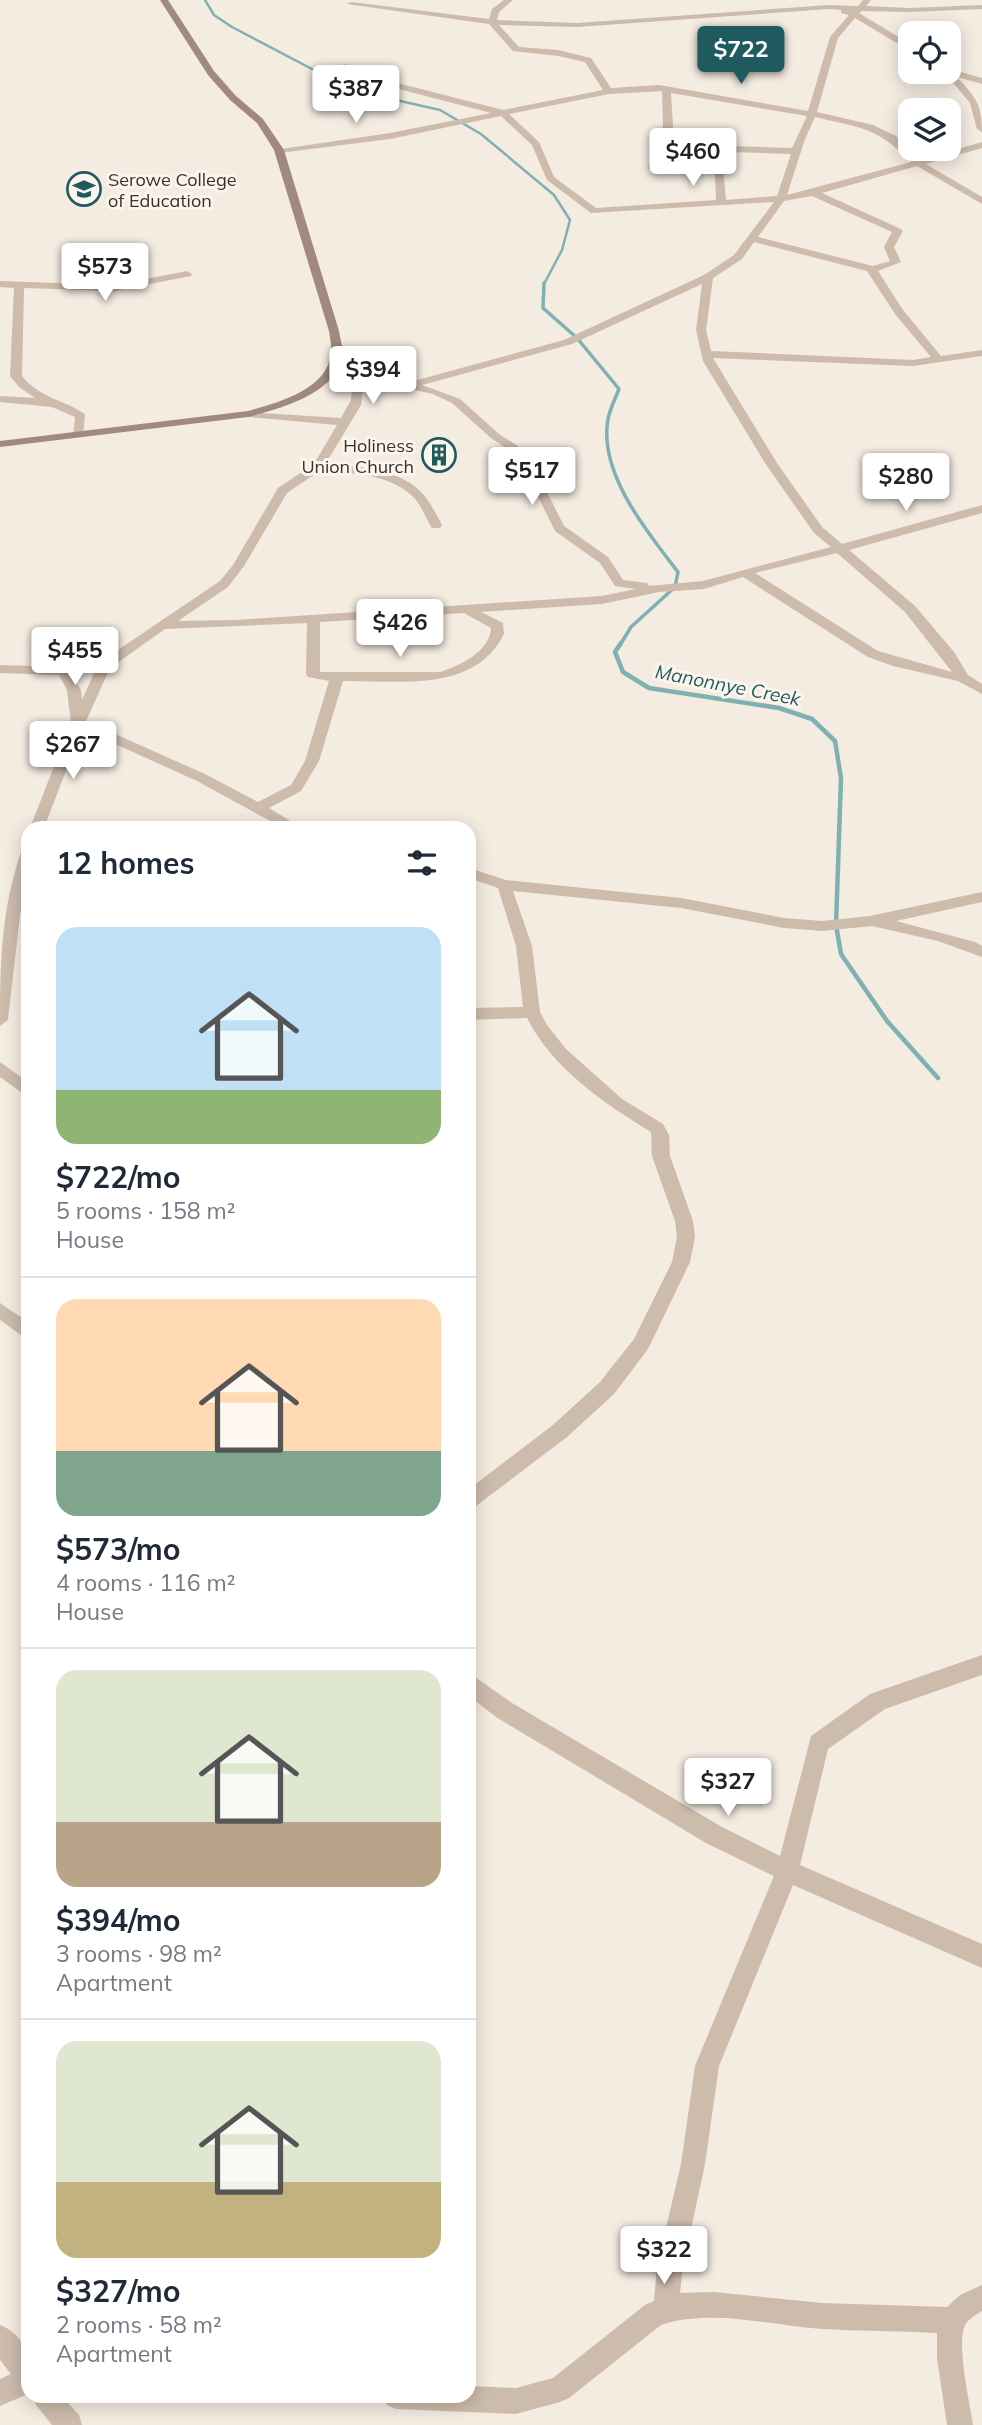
<!DOCTYPE html>
<meta charset="utf-8">
<style>
:root{--surface:#fff;--page:#f6f6f7;--text:#1f2937;--muted:#747a83;--line:#e0e1e3;--accent:#1f5a5e}
body{margin:0;font-family:Mulish,sans-serif;background:var(--page);color:var(--text);height:100vh;display:flex;flex-direction:column;font-size:26px;white-space:nowrap}
*{box-sizing:border-box;margin:0}
p{font-size:23px;color:var(--muted)}
.icon{flex:none;width:38px;height:38px;fill:none;stroke:currentColor;stroke-width:2;stroke-linecap:round;stroke-linejoin:round}
.map{position:relative;flex:1;overflow:hidden}
.drawer{position:absolute;left:21px;top:821px;width:455px;height:1582px;display:flex;flex-direction:column;background:var(--surface);border-radius:21px;box-shadow:0 4px 18px #0003}
.drawer>*{flex:none}
.buttons{position:absolute;left:898px;top:21px;display:grid;gap:14px}
.buttons a{display:grid;place-items:center;width:63px;height:63px;border-radius:14px;background:var(--surface);box-shadow:0 4px 18px #0003;font-size:35px}
.price{position:absolute;translate:-50% -60px;padding:0 16px;border-radius:7px;background:#fff;color:#222;font-size:23px;line-height:46px;filter:drop-shadow(0 2px 4px #0008)}
.price::after{content:'';position:absolute;left:50%;top:42px;width:21px;height:16px;margin-left:-10px;background:inherit;clip-path:polygon(0 0,100% 0,50% 100%)}
.price.active{background:var(--accent);color:#fff}
ul{padding:0;list-style:none}
li{display:grid;align-content:center;gap:14px;height:371px;padding:0 35px}
li+li{border-top:2px solid var(--line)}
li span{display:grid;place-items:center;height:217px;border-radius:21px;color:#555}
li>.icon{margin-inline-start:auto}
span .icon{width:126px;height:126px;fill:#fffc;stroke-width:1}
li b{font-size:30px}
h2{display:flex;justify-content:space-between;align-items:center;height:84px;padding:0 35px;font-size:30px}
.map>svg:first-child{display:block}
.lines{fill:none;stroke-linecap:round;stroke-linejoin:round}
.stream-far2{stroke:#7fb0b2;stroke-width:2.5}
.stream-far1{stroke:#7fb0b2;stroke-width:3.5}
.stream{stroke:#7fb0b2;stroke-width:4.5}
.street{fill:#cdbbac;fill-rule:evenodd}
.secondary{fill:#a18a7d;fill-rule:evenodd}
.labels{text-anchor:middle;dominant-baseline:central;stroke-width:6;stroke-linejoin:round;paint-order:stroke}
.far-poi-label{font-size:18px;fill:#3b302b;stroke:#fbf5ee;text-anchor:start}
.far-water-label{font-size:19px;font-style:italic;fill:#1f5a5e;stroke:#fbf5ee}
</style>
<div class="map">
<svg width="982" height="2425" viewBox="0 0 982 2425">
<rect width="100%" height="100%" fill="#f4ebe1"/>
<g class="lines">
<!-- stream-far2 -->
<path class="stream-far2" d="M205,0L214,15L232,27L352,90L440,110L481,134L554,195L570,220L562,250L544,284"/>
<!-- stream-far1 -->
<path class="stream-far1" d="M544,283L543,308L577,338L619,389C615,399 610,409 608,419C598,473 648,533 678,572L675,587L631,627L620,645"/>
<!-- stream -->
<path class="stream" d="M621,643L615,652L623,672L649,688L779,708L812,719L835,741L841,778L836,925L841,954L887,1021L938,1078"/>
<!-- street -->
<path class="street" d="M504,0H513L499,12L497,20L577,23L829,5L858,6L863,0H871L866,6L909,8L982,5V9L909,12L862,11L859,13L910,44V51L855,18L838,38L817,112L873,125L896,136L919,160L982,142V148L926,164L982,197V204L917,166L822,193L901,229L903,231L894,247L901,262L878,271L903,310L941,356L982,350V356L913,366L713,358L777,463L822,527L842,544L982,505V513L849,550L915,606L954,652L968,675L982,684V694L958,681L893,666L868,657L743,577L704,589L659,592L602,604L481,612L503,623L504,634C474,694 398,680 343,681L319,761L301,791L269,808L302,828H283L197,781L82,729L44,828H30L71,723L67,690L59,675L0,673V665L64,667L100,662L220,581L233,565L278,488L314,464L337,425L248,417L244,416V412L341,418L351,400L353,377L328,372V368L410,382L564,340L704,275L734,255L774,202L591,213L547,180L532,145L501,116L390,139L279,153L274,150L390,133L491,113L368,81L341,69L344,64L374,77L503,110L603,90L585,62L558,56L513,51L489,24L347,4L351,2L489,19L492,9ZM829,9L841,10V13L849,15L830,37L808,111L659,85L611,88L591,58L558,50L519,47L499,25L577,27ZM662,91L663,126L648,168L653,171L658,168L673,126L671,93L807,116L792,148L730,146L714,150L716,200L596,208L554,177L539,142L509,114L609,94ZM815,117C861,128 877,127 911,162L787,195L805,139ZM730,152L791,154L777,196L726,200L722,154ZM812,196L892,232L884,247L890,261L873,266L758,237L784,201ZM754,242L867,271L895,314L931,357L913,360L711,351L706,330L713,278L742,259ZM702,284L696,330L703,361L765,463L814,533L831,547L703,581L649,586L647,583L623,580L608,557L564,526L527,452L499,434L460,399L422,385L572,344ZM364,379L433,394L452,403L491,438L518,456L555,531L600,563L615,586L636,589L602,596L235,620L178,621L228,587L244,566L287,493L321,470C350,473 389,474 411,495C421,503 425,517 432,528H440L442,525C436,514 430,501 421,492C400,469 356,467 326,463L361,405ZM837,553L905,612L952,672L878,651L755,573ZM464,613L491,628C490,651 460,666 440,672H320V622ZM307,623L306,674L308,677L329,681L305,761L291,785L258,802L207,775L86,721L110,668L165,629ZM95,671L82,700L81,690L72,674Z
M950,69L982,78V84L957,77C975,97 982,103 982,132L977,129L970,103L944,72Z
M187,271L192,274L191,276L114,291L24,288L22,376C38,397 64,400 85,414L83,435L73,437L75,417L52,407L0,402V396L35,398L19,387L10,376L14,288L0,287V281L114,285Z
M28,847V875L20,915L8,1020L0,1026C0,966 1,910 21,852Z
M469,868L506,880L681,898L784,918L822,921L870,916L982,892V902L896,921L975,942L982,946V957L938,941L872,926L822,931L784,928L681,908L513,891L532,946L540,1012L547,1025L566,1049L622,1099L663,1124L669,1135L670,1156L693,1221L695,1237L690,1262L648,1349L614,1394L567,1437L476,1506L469,1509V1489L553,1425L600,1382L634,1339L672,1262L677,1237L675,1221L652,1156L651,1132C605,1104 552,1068 527,1018L469,1020V1008L523,1007L516,946L498,888L469,878Z
M0,1062L28,1082V1097L0,1077Z
M0,1303L28,1322V1340L0,1320Z
M982,1655V1675L885,1709L828,1749L800,1865L982,1944V1968L793,1885L719,2066L705,2164L683,2266L680,2293L714,2292L822,2303L947,2307L960,2295L982,2285V2311C976,2315 968,2319 965,2325C956,2344 970,2403 973,2425H947L937,2358V2333C899,2331 861,2331 823,2329C771,2326 713,2308 661,2325L569,2398L560,2402L516,2414L396,2409L387,2405L383,2396H469V2386L516,2388L553,2378L645,2305L654,2301L657,2266L681,2164L695,2066L774,1876L706,1843L496,1717L469,1696V1673L512,1703L722,1827L780,1856L811,1736L870,1694Z
M0,2325C32,2338 28,2366 28,2394L0,2406V2379L11,2374L0,2360Z
M32,2396H62L79,2415L82,2425H52L36,2405Z"/>
<!-- secondary -->
<path class="secondary" d="M160,0H168L214,71L236,96L263,119L284,150L339,331C340,338 343,346 342,353C340,393 279,409 248,417L0,447V441L248,411C276,403 328,390 331,353C332,347 330,338 329,331L274,150L257,123L230,100L208,75Z"/>
</g>
<!-- icons -->
<defs>
<g id="university-ring" transform="scale(1.75)"><circle r="9.5" fill="#fbf5ee" stroke="#1f5a5e" stroke-width="1.5"/><path d="M0-5L7-2L0 1L-7-2ZM-4 1L0 2.5L4 1V4Q0 6-4 4Z" fill="#1f5a5e"/></g>
<g id="building-ring" transform="scale(1.75)"><circle r="9.5" fill="#fbf5ee" stroke="#1f5a5e" stroke-width="1.5"/><path d="M-4-6H4V6H1V3H-1V6H-4ZM-2.5-4.3h1.7v1.8h-1.7ZM.8-4.3h1.7v1.8H.8ZM-2.5-1h1.7V.8h-1.7ZM.8-1h1.7V.8H.8Z" fill="#1f5a5e"/></g>
</defs>
<g fill-rule="evenodd">
<use href="#university-ring" x="84" y="189"/>
<use href="#building-ring" x="439" y="455"/>
</g>
<g class="labels">
<!-- far-poi labels -->
<g class="far-poi-label">
<text x="108" y="179">Serowe College<tspan x="108" dy="21">of Education</tspan></text>
<text x="414" y="445" text-anchor="end">Holiness<tspan x="414" dy="21">Union Church</tspan></text>
</g>
<!-- far-water labels -->
<g class="far-water-label">
<text transform="translate(728 685) rotate(11)">Manonnye Creek</text>
</g>
</g>
</svg>
<div class="buttons">
<a><svg class="icon" aria-label="locate" viewBox="0 0 24 24"><circle cx="12" cy="12" r="6"/><path d="M12 2v4M12 18v4M2 12h4M18 12h4"/></svg></a>
<a><svg class="icon" aria-label="layers" viewBox="0 0 24 24"><path d="M12 4l9 5-9 5-9-5zM3 14l9 5 9-5"/></svg></a>
</div>
<b class="price active" style="left:741px;top:86px">$722</b>
<b class="price" style="left:356px;top:125px">$387</b>
<b class="price" style="left:693px;top:188px">$460</b>
<b class="price" style="left:105px;top:303px">$573</b>
<b class="price" style="left:373px;top:406px">$394</b>
<b class="price" style="left:532px;top:507px">$517</b>
<b class="price" style="left:906px;top:513px">$280</b>
<b class="price" style="left:400px;top:659px">$426</b>
<b class="price" style="left:75px;top:687px">$455</b>
<b class="price" style="left:73px;top:781px">$267</b>
<b class="price" style="left:728px;top:1818px">$327</b>
<b class="price" style="left:664px;top:2286px">$322</b>
<section class="drawer">
<h2>12 homes<svg class="icon" aria-label="filters" viewBox="0 0 24 24"><path d="M4 7h16M4 17h16"/><circle cx="9" cy="7" r="2"/><circle cx="15" cy="17" r="2"/></svg></h2>
<ul>
<li><span style="background:linear-gradient(#bfe0f5 75%,#8fb573 0)"><svg class="icon" aria-label="home" viewBox="0 0 24 24"><path d="M3 11l9-7 9 7M6 9v11h12V9"/></svg></span><div><b>$722/mo</b><p>5 rooms · 158 m²</p><p>House</p></div></li>
<li><span style="background:linear-gradient(#ffd9b3 70%,#7fa58c 0)"><svg class="icon" aria-label="home" viewBox="0 0 24 24"><path d="M3 11l9-7 9 7M6 9v11h12V9"/></svg></span><div><b>$573/mo</b><p>4 rooms · 116 m²</p><p>House</p></div></li>
<li><span style="background:linear-gradient(#dfe7d0 70%,#b9a48a 0)"><svg class="icon" aria-label="home" viewBox="0 0 24 24"><path d="M3 11l9-7 9 7M6 9v11h12V9"/></svg></span><div><b>$394/mo</b><p>3 rooms · 98 m²</p><p>Apartment</p></div></li>
<li><span style="background:linear-gradient(#dfe7d0 65%,#c2b280 0)"><svg class="icon" aria-label="home" viewBox="0 0 24 24"><path d="M3 11l9-7 9 7M6 9v11h12V9"/></svg></span><div><b>$327/mo</b><p>2 rooms · 58 m²</p><p>Apartment</p></div></li>
</ul>
</section>
</div>
